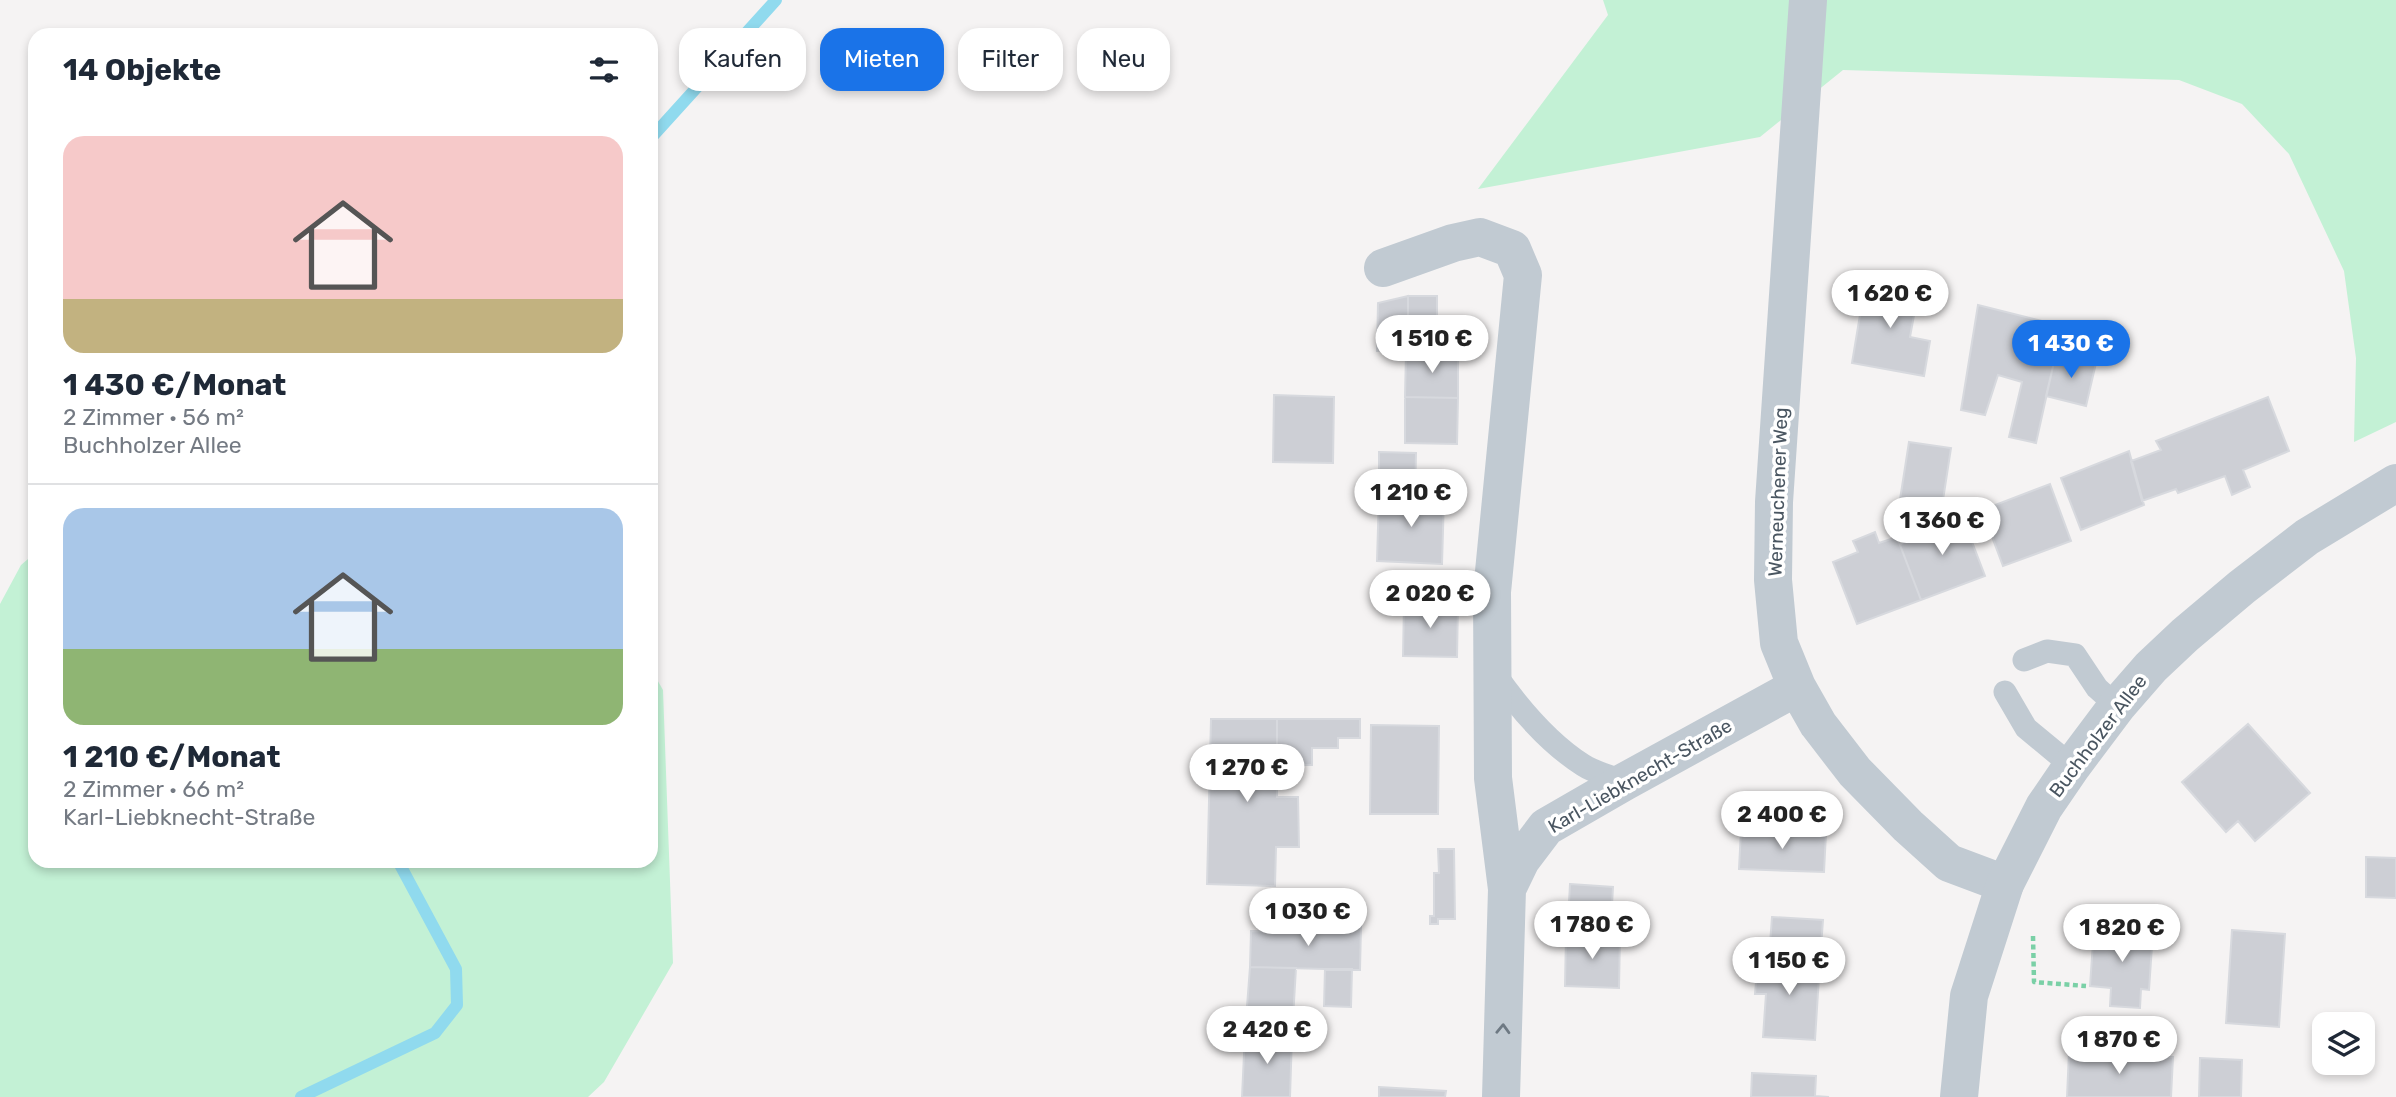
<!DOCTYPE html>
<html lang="de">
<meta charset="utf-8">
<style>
:root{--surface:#fff;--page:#f2f2f3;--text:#1f2937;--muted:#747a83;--line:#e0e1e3;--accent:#1a73e8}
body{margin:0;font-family:Rubik,sans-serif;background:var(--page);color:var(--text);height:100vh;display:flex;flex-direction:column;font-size:26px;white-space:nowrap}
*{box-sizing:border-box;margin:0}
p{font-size:23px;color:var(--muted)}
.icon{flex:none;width:38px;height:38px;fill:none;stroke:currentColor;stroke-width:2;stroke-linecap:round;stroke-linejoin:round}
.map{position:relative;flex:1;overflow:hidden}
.panel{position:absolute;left:28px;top:28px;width:630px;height:840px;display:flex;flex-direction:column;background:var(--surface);border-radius:21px;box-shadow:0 4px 10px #0003}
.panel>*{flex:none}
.banner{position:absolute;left:679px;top:28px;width:665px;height:63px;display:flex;gap:14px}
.controls{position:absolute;left:2312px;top:1012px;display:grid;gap:14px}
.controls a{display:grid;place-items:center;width:63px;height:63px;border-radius:14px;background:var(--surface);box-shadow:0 4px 10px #0003;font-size:35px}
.price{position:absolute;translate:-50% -60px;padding:0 16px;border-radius:24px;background:#fff;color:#222;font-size:23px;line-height:46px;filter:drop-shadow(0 2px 4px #0008)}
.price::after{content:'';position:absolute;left:50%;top:42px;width:21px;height:16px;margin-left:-10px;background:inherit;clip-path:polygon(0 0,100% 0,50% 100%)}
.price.selected{background:var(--accent);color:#fff}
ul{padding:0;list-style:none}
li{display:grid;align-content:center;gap:14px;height:371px;padding:0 35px}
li+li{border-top:2px solid var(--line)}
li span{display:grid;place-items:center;height:217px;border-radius:21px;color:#555}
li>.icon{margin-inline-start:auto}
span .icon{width:126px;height:126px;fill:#fffc;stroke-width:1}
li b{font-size:30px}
h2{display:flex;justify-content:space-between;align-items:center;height:84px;padding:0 35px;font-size:30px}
.tag{padding:0 24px;border-radius:21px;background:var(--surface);box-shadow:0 4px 10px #0003;font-size:24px;line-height:63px}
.tag.selected{background:var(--accent);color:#fff}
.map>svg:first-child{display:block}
.green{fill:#c3f1d5}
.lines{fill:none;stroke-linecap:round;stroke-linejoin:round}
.stream{stroke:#90daee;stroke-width:12}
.building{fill:#cdcfd5;stroke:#d7d9de;stroke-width:2}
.path{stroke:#7ad0a6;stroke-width:4.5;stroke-dasharray:5 3.5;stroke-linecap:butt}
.service{stroke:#c1cad2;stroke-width:23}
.minor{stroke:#c1cad2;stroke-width:38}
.tertiary{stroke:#c1cad2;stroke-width:38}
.oneway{stroke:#6e7983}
.labels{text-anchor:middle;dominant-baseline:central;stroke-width:7;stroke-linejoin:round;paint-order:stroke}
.street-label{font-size:19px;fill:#4a5661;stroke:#fff}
</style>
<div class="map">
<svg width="2396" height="1097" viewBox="0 0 2396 1097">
<rect width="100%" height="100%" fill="#f5f3f3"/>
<!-- green -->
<path class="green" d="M1603,0H2396V422L2354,442L2356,358L2344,271L2289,154L2242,104L2179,80L1843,70L1760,137L1478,189L1608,15Z
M35,553V861H651V669L663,690L673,963L604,1082L588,1097H0V604L21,565Z"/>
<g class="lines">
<!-- stream -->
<path class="stream" d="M651,138L776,0
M301,1097L435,1033L457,1005L456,969L398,861"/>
</g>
<!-- building -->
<path class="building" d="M1866,279L1919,288L1910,337L1930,341L1924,376L1852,363Z
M1408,296V350L1377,351L1378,303Z
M1408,296H1437V320H1408Z
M1978,305L2062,326L2036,443L2009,437L2022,382L1998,375L1985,415L1961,410Z
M1406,352L1458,353V398L1405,397Z
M2056,354L2096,363L2086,406L2046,396Z
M1274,395L1334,397L1333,463L1273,462Z
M1405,397L1458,398L1457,444L1405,443Z
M2268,397L2289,451L2243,470L2250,487L2232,495L2225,476L2178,493L2176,489L2142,501L2131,461L2161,450L2156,441Z
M1909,442L1951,448L1941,513L1899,506Z
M2129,451L2144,505L2081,530L2061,478Z
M1379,452L1416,453L1415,497L1379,495Z
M2050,484L2071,541L2003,566L1982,510Z
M1379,495L1444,497L1442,564L1377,561Z
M1961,513L1985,576L1921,600L1900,545L1920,529Z
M1875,532L1879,543L1897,537L1921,600L1857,624L1833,562L1858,552L1853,541Z
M1404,603L1458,604L1457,657L1403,656Z
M1211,719H1277V797H1298L1299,847H1276L1275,886L1207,884Z
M1277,719H1360V738H1338V748H1312V765H1277Z
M2248,724L2310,793L2255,841L2238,821L2226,832L2182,782Z
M1371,725L1439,726L1438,814H1370Z
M1741,830L1826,833L1824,872L1739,869Z
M1438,849H1454L1455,919H1438V924H1430V916H1434V873H1439Z
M2366,857L2396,858V898L2366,897Z
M1570,884L1613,887L1611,923L1568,921Z
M1772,917L1823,920L1820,961L1769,958Z
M1321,925L1361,926L1360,970L1250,967L1251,931L1298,932V927L1321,928Z
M2094,928L2153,931L2149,990L2141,989L2140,1008L2110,1006L2111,988L2090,986Z
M2232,930L2285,934L2279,1027L2226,1023Z
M1566,934L1620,936L1619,988L1565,986Z
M1758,957L1820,961L1815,1040L1763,1037L1766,994H1755Z
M1250,967L1296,968L1292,1035L1245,1033Z
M1325,969H1352L1351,1007L1324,1006Z
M1245,1033L1292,1035L1290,1097H1242Z
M2069,1052L2173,1057L2171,1097H2067Z
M2200,1058L2242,1060L2241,1097H2199Z
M1752,1073L1816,1076L1815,1096L1829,1097H1751Z
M1379,1087L1446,1091L1445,1097H1379Z"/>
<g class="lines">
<!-- path -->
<path class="path" d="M2033,936L2034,982L2086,986"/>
<!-- service -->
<path class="service" d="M2024,660L2047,651L2075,655L2097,688L2117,706
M1495,674C1519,708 1547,742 1583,765C1595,773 1611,776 1624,782
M2005,692L2026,728L2072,766"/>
<!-- minor -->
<path class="minor" d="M1808,0L1774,502L1773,580L1779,643L1797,687L1818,724L1855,772L1908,826L1949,863L2005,884
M1383,268L1453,243L1480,237L1512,249L1523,275L1492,592L1493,778L1507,889L1501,1097
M1507,889L1521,860L1546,827L1624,782L1797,687"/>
<!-- tertiary -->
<path class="tertiary" d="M1959,1097L1969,996L2005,884L2044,807L2072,766L2117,706L2151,667L2185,635L2242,587L2307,537L2396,483"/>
</g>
<!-- one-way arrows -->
<defs><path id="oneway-chevron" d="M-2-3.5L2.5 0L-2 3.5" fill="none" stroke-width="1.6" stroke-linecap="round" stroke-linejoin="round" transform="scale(1.75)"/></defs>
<use class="oneway" href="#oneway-chevron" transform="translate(1503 1029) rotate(-88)"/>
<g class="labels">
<!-- street labels -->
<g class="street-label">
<text transform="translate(1778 492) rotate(-88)">Werneuchener Weg</text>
<text transform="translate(2098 736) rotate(-53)">Buchholzer Allee</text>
<text transform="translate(1640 776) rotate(-30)">Karl-Liebknecht-Straße</text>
</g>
</g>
</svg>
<div class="controls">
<a><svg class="icon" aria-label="layers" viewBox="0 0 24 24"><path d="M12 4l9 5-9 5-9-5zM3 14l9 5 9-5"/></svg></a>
</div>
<b class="price" style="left:1890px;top:330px">1 620 €</b>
<b class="price" style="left:1432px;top:375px">1 510 €</b>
<b class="price selected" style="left:2071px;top:380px">1 430 €</b>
<b class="price" style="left:1411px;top:529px">1 210 €</b>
<b class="price" style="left:1942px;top:557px">1 360 €</b>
<b class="price" style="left:1430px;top:630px">2 020 €</b>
<b class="price" style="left:1247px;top:804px">1 270 €</b>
<b class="price" style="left:1782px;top:851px">2 400 €</b>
<b class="price" style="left:1308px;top:948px">1 030 €</b>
<b class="price" style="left:1592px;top:961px">1 780 €</b>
<b class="price" style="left:2122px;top:964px">1 820 €</b>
<b class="price" style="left:1789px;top:997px">1 150 €</b>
<b class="price" style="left:1267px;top:1066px">2 420 €</b>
<b class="price" style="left:2119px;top:1076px">1 870 €</b>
<div class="banner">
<a class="tag">Kaufen</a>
<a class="tag selected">Mieten</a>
<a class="tag">Filter</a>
<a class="tag">Neu</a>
</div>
<section class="panel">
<h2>14 Objekte<svg class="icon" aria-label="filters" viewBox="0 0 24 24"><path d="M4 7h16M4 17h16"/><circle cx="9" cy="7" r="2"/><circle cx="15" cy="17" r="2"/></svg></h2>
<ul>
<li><span style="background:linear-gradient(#f6c9c9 75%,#c2b280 0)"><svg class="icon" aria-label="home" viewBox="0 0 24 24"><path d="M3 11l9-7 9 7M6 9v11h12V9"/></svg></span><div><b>1 430 €/Monat</b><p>2 Zimmer · 56 m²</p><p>Buchholzer Allee</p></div></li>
<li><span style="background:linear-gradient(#a9c7e8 65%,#8fb573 0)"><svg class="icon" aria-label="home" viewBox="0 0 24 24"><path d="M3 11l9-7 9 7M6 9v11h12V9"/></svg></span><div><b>1 210 €/Monat</b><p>2 Zimmer · 66 m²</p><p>Karl-Liebknecht-Straße</p></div></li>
</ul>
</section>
</div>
